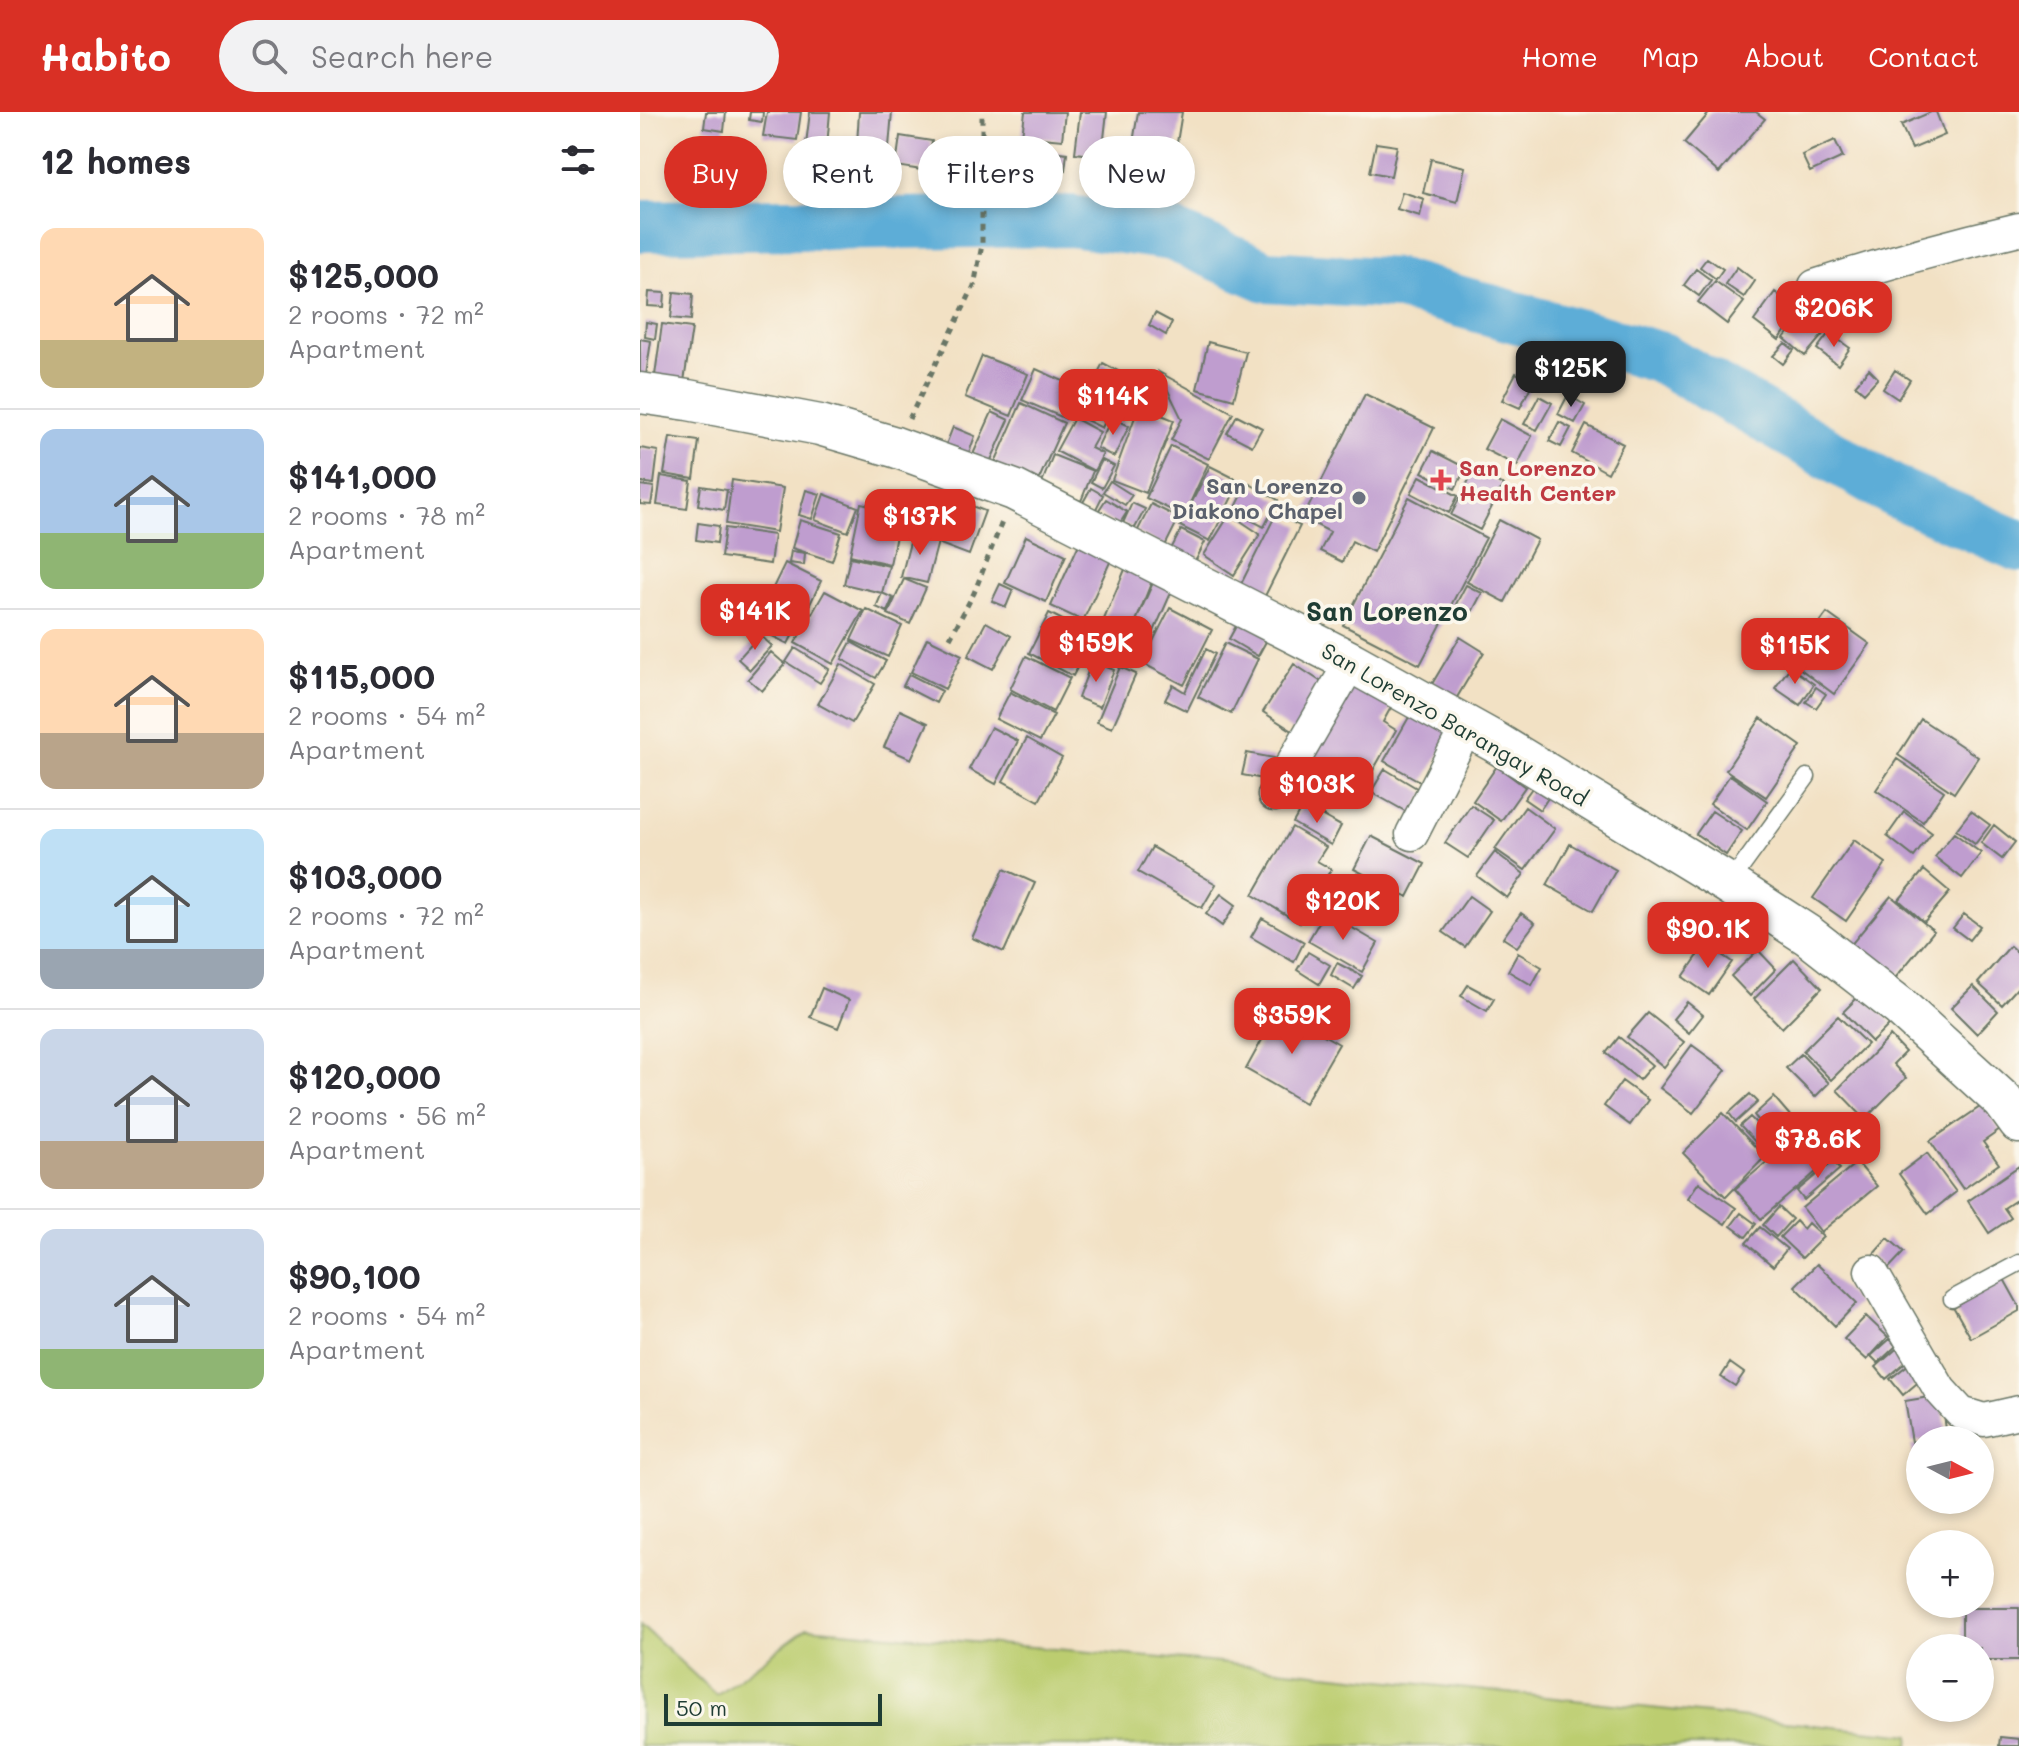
<!DOCTYPE html>
<meta charset="utf-8">
<style>
:root{--surface:#fff;--page:#f2f2f3;--text:#2b2b33;--muted:#7c7c81;--line:#e1e1e2;--accent:#d93025}
body{margin:0;font-family:Mali,sans-serif;background:var(--page);color:var(--text);height:100vh;display:flex;flex-direction:column;font-size:30px;white-space:nowrap}
*{box-sizing:border-box;margin:0}
p{font-size:26px;color:var(--muted)}
.icon{flex:none;width:44px;height:44px;fill:none;stroke:currentColor;stroke-width:2;stroke-linecap:round;stroke-linejoin:round}
.map{position:relative;flex:1;overflow:hidden}
.panel{display:flex;flex-direction:column;background:var(--surface);width:640px}
.panel>*{flex:none}
.guide{position:absolute;left:24px;top:24px;width:760px;height:72px;display:flex;gap:16px}
.needle{width:52px;rotate:97deg}
.buttons{position:absolute;left:1266px;top:1314px;display:grid;gap:16px}
.buttons a{display:grid;place-items:center;width:88px;height:88px;border-radius:50%;background:var(--surface);box-shadow:0 4px 12px #0003;font-size:40px}
.scale{position:absolute;left:24px;bottom:20px;width:218px;box-sizing:border-box;padding-left:8px;border:4px solid #1f3d34;border-top:0;font-size:22px;line-height:28px;white-space:nowrap;color:#1f3d34;-webkit-text-stroke:6px #fbf7ec;paint-order:stroke}
.price{position:absolute;translate:-50% -68px;padding:0 18px;border-radius:16px;background:var(--accent);color:#fff;font-size:26px;line-height:52px;filter:drop-shadow(0 2px 4px #0008)}
.price::after{content:'';position:absolute;left:50%;top:48px;width:24px;height:18px;margin-left:-12px;background:inherit;clip-path:polygon(0 0,100% 0,50% 100%)}
.price.current{background:#222;color:#fff}
ul{padding:0;list-style:none}
li{display:flex;align-items:center;gap:24px;height:200px;padding:0 40px}
li+li{border-top:2px solid var(--line)}
li span{display:grid;place-items:center;flex:none;width:224px;height:160px;border-radius:16px;color:#555}
li>.icon{margin-inline-start:auto}
span .icon{width:96px;height:96px;fill:#fffc;stroke-width:1}
li b{font-size:34px}
h2{display:flex;justify-content:space-between;align-items:center;height:96px;padding:0 40px;font-size:34px}
.tag{padding:0 28px;border-radius:36px;background:var(--surface);box-shadow:0 4px 12px #0003;font-size:28px;line-height:72px}
.tag.current{background:var(--accent);color:#fff}
header{display:flex;align-items:center;gap:48px;box-sizing:border-box;height:112px;padding:0 40px;background:var(--accent);color:#fff}
header strong{font-size:38px}
nav{display:flex;gap:44px;margin-inline-start:auto;font-size:28px}
.search{width:560px;height:72px;background:var(--page);display:flex;align-items:center;gap:20px;box-sizing:border-box;padding:0 28px;border-radius:44px;color:var(--muted);font-size:30px}
main{display:flex;flex:1;min-height:0}
.map>svg:first-child{display:block}
.green{fill:#bccd70;stroke:#6e8552;stroke-width:2}
.lines{fill:none;stroke-linecap:round;stroke-linejoin:round}
.river{stroke:#5dadd7;stroke-width:52}
.building{fill:#bf9dcf}
.service-casing{stroke:#697666;stroke-width:19}
.minor-casing{stroke:#697666;stroke-width:35}
.tertiary-casing{stroke:#697666;stroke-width:43}
.path{stroke:#697666;stroke-width:5;stroke-dasharray:6 6;stroke-linecap:butt}
.service{stroke:#fff;stroke-width:16}
.minor{stroke:#fff;stroke-width:32}
.tertiary{stroke:#fff;stroke-width:40}
.health-dot{fill:#e0444e;stroke:#fbf7ec;stroke-width:3}
.worship-dot{fill:#6b7280;stroke:#fbf7ec;stroke-width:3}
.labels{text-anchor:middle;dominant-baseline:central;stroke-width:7;stroke-linejoin:round;paint-order:stroke}
.health-label{font-size:22px;font-weight:bold;fill:#be3a42;stroke:#fbf7ec;text-anchor:start}
.worship-label{font-size:22px;font-weight:bold;fill:#5b616d;stroke:#fbf7ec;text-anchor:end}
.street-label{font-size:22px;fill:#1f3d34;stroke:#fbf7ec}
.quarter-label{font-size:26px;font-weight:bold;fill:#1f3d34;stroke:#fbf7ec}
</style>
<header>
<strong>Habito</strong>
<div class="search"><svg class="icon" aria-label="search" viewBox="0 0 24 24"><circle cx="10" cy="10" r="6"/><path d="M15 15l6 6"/></svg>Search here</div>
<nav><a>Home</a><a>Map</a><a>About</a><a>Contact</a></nav>
</header>
<main>
<section class="panel">
<h2>12 homes<svg class="icon" aria-label="filters" viewBox="0 0 24 24"><path d="M4 7h16M4 17h16"/><circle cx="9" cy="7" r="2"/><circle cx="15" cy="17" r="2"/></svg></h2>
<ul>
<li><span style="background:linear-gradient(#ffd9b3 70%,#c2b280 0)"><svg class="icon" aria-label="home" viewBox="0 0 24 24"><path d="M3 11l9-7 9 7M6 9v11h12V9"/></svg></span><div><b>$125,000</b><p>2 rooms · 72 m²</p><p>Apartment</p></div></li>
<li><span style="background:linear-gradient(#a9c7e8 65%,#8fb573 0)"><svg class="icon" aria-label="home" viewBox="0 0 24 24"><path d="M3 11l9-7 9 7M6 9v11h12V9"/></svg></span><div><b>$141,000</b><p>2 rooms · 78 m²</p><p>Apartment</p></div></li>
<li><span style="background:linear-gradient(#ffd9b3 65%,#b9a48a 0)"><svg class="icon" aria-label="home" viewBox="0 0 24 24"><path d="M3 11l9-7 9 7M6 9v11h12V9"/></svg></span><div><b>$115,000</b><p>2 rooms · 54 m²</p><p>Apartment</p></div></li>
<li><span style="background:linear-gradient(#bfe0f5 75%,#9aa5b1 0)"><svg class="icon" aria-label="home" viewBox="0 0 24 24"><path d="M3 11l9-7 9 7M6 9v11h12V9"/></svg></span><div><b>$103,000</b><p>2 rooms · 72 m²</p><p>Apartment</p></div></li>
<li><span style="background:linear-gradient(#c9d6e8 70%,#b9a48a 0)"><svg class="icon" aria-label="home" viewBox="0 0 24 24"><path d="M3 11l9-7 9 7M6 9v11h12V9"/></svg></span><div><b>$120,000</b><p>2 rooms · 56 m²</p><p>Apartment</p></div></li>
<li><span style="background:linear-gradient(#c9d6e8 75%,#8fb573 0)"><svg class="icon" aria-label="home" viewBox="0 0 24 24"><path d="M3 11l9-7 9 7M6 9v11h12V9"/></svg></span><div><b>$90,100</b><p>2 rooms · 54 m²</p><p>Apartment</p></div></li>
</ul>
</section>
<div class="map">
<svg width="1379" height="1634" viewBox="0 0 1379 1634">
<rect width="100%" height="100%" fill="#fbf7ec"/>
<filter id="ink" filterUnits="userSpaceOnUse"><feTurbulence type="fractalNoise" baseFrequency=".0125" numOctaves="2"/><feDisplacementMap in="SourceGraphic" scale="16" xChannelSelector="R" yChannelSelector="G"/><feConvolveMatrix kernelMatrix="1 2 1 2 8 2 1 2 1" color-interpolation-filters="sRGB"/></filter>
<filter id="wash" filterUnits="userSpaceOnUse"><feTurbulence type="fractalNoise" baseFrequency=".006" numOctaves="4" result="noise"/><feDisplacementMap in="SourceGraphic" scale="32" xChannelSelector="R" yChannelSelector="G"/><feGaussianBlur stdDeviation="1.8" result="paint"/><feColorMatrix in="noise" values="0 0 0 0 0 0 0 0 0 0 0 0 0 0 0 0 0 1.4 0 .05"/><feComposite in="paint" operator="in"/></filter>
<g filter="url(#wash)">
<rect width="100%" height="100%" fill="#f2e1c4"/>
<!-- green -->
<path class="green" d="M0,1512L76,1583L167,1516L569,1550L1270,1623L1269,1634H0Z"/>
<g class="lines">
<!-- river -->
<path class="river" d="M0,114L431,109L532,123L626,164L757,172L1022,246L1257,381L1379,434"/>
</g>
<g id="blocks">
<!-- building -->
<path class="building" d="M66,0H86L84,19L64,16Z
M110,0H123L122,10L109,8Z
M127,0H161L157,28L123,24Z
M170,0H190L187,34L166,32Z
M219,0H252L249,35L217,32Z
M385,0H425L422,28L382,24Z
M440,0H467L462,44L435,41Z
M498,0H542L535,43L492,37Z
M1070,0H1116L1125,7L1079,61L1044,31Z
M1291,0H1296L1305,23L1272,37L1261,13Z
M260,24L292,29L288,59L256,54Z
M1195,28L1203,45L1170,60L1162,43Z
M736,31L757,34L751,64L730,60Z
M401,38L427,41L425,58L399,54Z
M791,47L825,55L817,90L783,81Z
M762,80L784,87L780,104L757,97Z
M1067,146L1083,157L1076,167L1060,155Z
M1097,155L1115,169L1104,185L1085,172Z
M1056,157L1071,168L1059,184L1044,173Z
M1075,169L1104,190L1087,212L1058,190Z
M9,180L25,181L24,195L8,194Z
M34,180L53,182L51,208L31,206Z
M1135,180L1160,199L1139,228L1114,209Z
M515,201L532,210L526,223L509,213Z
M1164,201L1186,219L1165,244L1144,226Z
M6,210L17,212L15,227L5,225Z
M22,212L52,216L42,283L13,278Z
M1189,221L1210,236L1198,253L1177,237Z
M0,227L11,229L4,277H0Z
M568,230L606,240L594,287L557,277Z
M1145,231L1154,238L1143,252L1133,244Z
M342,244L388,262L371,304L325,285Z
M463,251L502,272L485,306L470,298L462,316L436,303Z
M396,257L439,276L426,307L382,288Z
M1229,257L1238,266L1224,281L1215,273Z
M1255,258L1270,268L1258,287L1243,277Z
M519,260L593,301L569,347L531,328L542,307Z
M513,261L525,280L519,296L500,287Z
M876,261L893,270L880,296L862,288Z
M725,282L794,316L733,440L712,429L702,450L680,439L690,420L663,406Z
M928,283L945,293L935,311L918,302Z
M899,284L912,291L897,318L884,312Z
M381,291L424,311L396,374L353,355Z
M499,294L534,308L506,381L472,368Z
M352,300L369,308L347,357L330,349Z
M597,303L622,316L612,334L587,321Z
M472,305L489,314L474,345L457,336Z
M434,306L460,320L451,336L463,342L454,359L416,339Z
M860,307L892,324L877,354L844,337Z
M919,310L931,316L921,335L909,329Z
M946,313L983,332L968,361L932,341Z
M313,315L335,324L323,357L300,348Z
M30,325L59,329L54,367L24,362Z
M531,334L568,352L544,404L506,386Z
M0,336L18,339L14,372L0,370Z
M793,339L826,356L815,377L782,360Z
M413,343L453,359L441,389L401,373Z
M462,348L474,354L462,376L451,370Z
M570,354L600,369L570,429L540,414Z
M834,358L863,373L840,418L811,403Z
M21,364L51,369L47,397L17,393Z
M780,364L818,384L809,401L771,381Z
M92,368L143,376L136,420L86,412Z
M470,369L492,383L485,393L463,380Z
M608,371L638,388L624,415L594,399Z
M0,373L14,375L11,393L0,392Z
M61,374L87,378L84,398L58,393Z
M451,376L463,383L454,401L441,394Z
M166,378L180,382L172,407L159,403Z
M184,382L218,395L208,420L175,408Z
M769,385L846,426L780,553L703,513Z
M466,387L487,400L478,414L457,401Z
M316,388L345,399L329,443L300,432Z
M221,391L261,400L250,452L210,443Z
M492,391L505,397L495,416L483,411Z
M511,392L539,406L525,434L497,420Z
M276,400L304,407L301,421L272,414Z
M590,402L620,422L594,463L564,443Z
M636,402L660,414L624,486L600,474Z
M160,408L201,421L192,449L152,436Z
M859,408L897,428L865,490L827,470Z
M58,411L79,414L77,431L56,428Z
M85,416L134,423L130,452L81,445Z
M541,418L565,430L554,452L530,439Z
M273,419L299,426L287,471L261,465Z
M386,424L426,443L406,490L365,471Z
M438,434L471,448L443,509L411,494Z
M151,439L165,441L164,453L149,451Z
M210,445L249,454L242,481L204,472Z
M145,451L181,469L163,507L127,488Z
M486,455L513,466L496,509L515,466L534,474L498,556L478,548L480,543L454,531Z
M264,467L286,476L270,512L248,502Z
M360,472L373,478L366,495L352,489Z
M826,473L842,481L832,500L816,492Z
M185,479L223,499L193,552L155,531Z
M242,481L253,486L247,500L236,495Z
M126,492L160,509L148,532L114,515Z
M530,496L572,518L544,573L502,551Z
M226,497L262,514L248,545L211,528Z
M409,501L438,516L433,527L448,534L433,564L389,541Z
M1187,501L1230,532L1194,582L1151,550Z
M600,507L629,524L618,544L589,527Z
M346,510L371,524L353,557L328,544Z
M120,523L132,534L110,558L98,547Z
M820,525L844,540L813,592L789,577Z
M287,526L322,543L305,577L271,560Z
M211,530L246,549L236,566L202,547Z
M585,531L618,547L591,602L558,585Z
M155,536L189,557L180,571L146,550Z
M566,537L575,542L547,599L525,588L533,573L545,580Z
M131,540L145,552L122,579L108,567Z
M386,544L430,566L413,600L370,577Z
M452,549L474,558L460,595L438,586Z
M201,552L235,572L212,611L178,592Z
M654,552L689,575L659,623L623,600Z
M480,555L496,562L472,616L457,610Z
M1150,555L1174,572L1160,593L1135,576Z
M269,562L302,579L296,591L263,574Z
M711,563L755,588L743,610L756,618L731,662L717,655L694,696L650,670Z
M1176,575L1186,582L1176,596L1166,590Z
M370,580L414,603L400,629L356,607Z
M260,598L288,611L271,647L244,635Z
M773,598L811,620L783,671L744,649Z
M1121,606L1161,634L1126,685L1086,658Z
M1281,607L1338,645L1314,681L1258,643Z
M351,615L378,629L356,672L329,657Z
M387,626L422,646L399,689L363,669Z
M607,641L634,646L629,668L602,663Z
M1257,647L1304,679L1283,710L1236,678Z
M857,654L885,675L861,709L833,689Z
M745,657L785,681L772,703L731,680Z
M1090,663L1127,689L1107,718L1070,692Z
M892,676L908,686L900,698L884,687Z
M663,693L701,714L691,733L653,711Z
M831,693L854,708L828,746L805,731Z
M885,695L915,717L885,758L855,737Z
M1072,699L1102,719L1086,743L1056,722Z
M1331,699L1350,713L1335,732L1316,718Z
M1264,700L1292,721L1274,745L1247,724Z
M1354,713L1375,730L1362,747L1341,731Z
M652,715L686,735L677,749L691,757L660,811L613,783Z
M1314,721L1341,741L1322,766L1295,745Z
M731,724L785,752L768,785L714,757Z
M1214,728L1246,751L1206,809L1173,786Z
M930,732L976,758L953,799L907,773Z
M512,735L576,772L562,796L498,760Z
M855,740L884,762L867,786L837,764Z
M364,757L395,771L364,840L332,826Z
M1284,758L1310,780L1284,810L1259,788Z
M581,782L596,793L582,814L566,802Z
M829,784L850,799L825,835L803,820Z
M1251,784L1294,819L1252,870L1209,835Z
M1076,796L1101,814L1083,839L1059,821Z
M685,800L738,831L722,860L668,829Z
M881,801L895,811L877,835L863,826Z
M1324,802L1340,814L1329,828L1313,816Z
M622,806L664,830L654,850L611,825Z
M1066,832L1092,850L1069,883L1043,865Z
M1370,834L1379,842V874L1362,893L1338,871Z
M1118,838L1136,857L1110,884L1091,864Z
M668,840L690,853L679,872L657,858Z
M878,841L902,855L892,873L868,859Z
M1154,847L1182,876L1142,916L1114,887Z
M697,851L722,864L714,877L691,863Z
M828,873L854,887L847,899L821,884Z
M1333,874L1358,899L1337,922L1311,896Z
M182,876L209,888L198,916L170,905Z
M1222,881L1251,911L1232,930L1203,900Z
M1047,890L1063,903L1049,921L1033,907Z
M639,897L699,932L665,991L606,957Z
M1008,901L1044,930L1024,955L987,925Z
M1198,904L1227,932L1191,968L1163,939Z
M1250,924L1265,940L1253,952L1266,966L1225,1007L1197,978Z
M979,925L1012,953L999,968L966,941Z
M1052,933L1086,958L1053,1001L1020,976Z
M1161,942L1189,971L1175,985L1146,956Z
M982,969L1008,988L990,1013L964,994Z
M1110,982L1118,990L1096,1010L1089,1001Z
M1134,985L1158,1013L1137,1031L1114,1003Z
M1343,993L1360,1018L1343,1030L1359,1052L1323,1077L1290,1029Z
M1083,1001L1125,1045L1086,1085L1043,1041Z
M1110,1005L1132,1027L1122,1037L1100,1014Z
M1164,1018L1190,1048L1121,1107L1095,1077Z
M1287,1041L1316,1080L1288,1102L1259,1062Z
M1193,1049L1200,1057L1164,1088L1157,1079Z
M1217,1050L1237,1074L1181,1120L1162,1096Z
M1379,1054V1086L1364,1096L1371,1106L1349,1121L1328,1089Z
M1059,1070L1096,1096L1085,1112L1048,1086Z
M1139,1095L1152,1107L1136,1125L1123,1113Z
M1101,1101L1116,1112L1106,1125L1091,1114Z
M1156,1109L1163,1117L1168,1111L1183,1125L1162,1146L1140,1125Z
M1120,1115L1147,1137L1133,1154L1106,1131Z
M1248,1126L1264,1140L1247,1158L1232,1144Z
M1177,1152L1217,1191L1195,1214L1155,1174Z
M1364,1167L1379,1194V1199L1331,1226L1314,1196Z
M1226,1204L1248,1225L1227,1248L1204,1227Z
M1250,1227L1256,1234L1238,1251L1231,1244Z
M1263,1231L1274,1243L1246,1267L1236,1255Z
M1090,1251L1104,1261L1095,1274L1081,1265Z
M1269,1252L1282,1267L1263,1283L1250,1267Z
M1301,1283L1307,1324L1272,1330L1265,1289Z
M1272,1333H1280V1382L1277,1383Z
M1322,1496H1379V1548H1340V1536H1322Z
M1360,1625L1379,1627V1634H1359Z"/>
</g>
</g>
<g filter="url(#ink)">
<use href="#blocks" fill-opacity="0" stroke="#697666" stroke-width="2"/>
<g class="lines">
<!-- service casing -->
<g class="service-casing">
<path id="service" d="M1090,771L1167,665
M1312,1187L1379,1151"/>
</g>
<!-- minor casing -->
<g class="minor-casing">
<path id="minor" d="M1175,174C1242,152 1310,133 1379,117
M634,683L711,550
M772,722L818,632L831,617
M1231,1159L1300,1278L1321,1301L1344,1308L1379,1300"/>
</g>
<!-- tertiary casing -->
<g class="tertiary-casing">
<path id="tertiary" d="M0,281L48,288L180,313L255,335L374,378L711,550L855,630L1089,772L1169,824L1260,895L1363,989L1379,1011"/>
</g>
<!-- path -->
<path class="path" d="M269,307L334,174L342,133V0
M310,526L334,481L362,410"/>
<!-- service -->
<use href="#service" class="service"/>
<!-- minor -->
<use href="#minor" class="minor"/>
<!-- tertiary -->
<use href="#tertiary" class="tertiary"/>
</g>
</g>
<!-- markers -->
<path class="health-dot" d="M797 356h8v8h8v8h-8v8h-8v-8h-8v-8h8z"/>
<circle class="worship-dot" cx="719" cy="386" r="8"/>
<g class="labels">
<!-- health labels -->
<g class="health-label">
<text x="819" y="355">San Lorenzo<tspan x="819" dy="25">Health Center</tspan></text>
</g>
<!-- worship labels -->
<g class="worship-label">
<text x="703" y="373">San Lorenzo<tspan x="703" dy="25">Diakono Chapel</tspan></text>
</g>
<!-- street labels -->
<g class="street-label">
<text transform="translate(815 612) rotate(30)">San Lorenzo Barangay Road</text>
</g>
<!-- quarter labels -->
<g class="quarter-label">
<text x="747" y="499">San Lorenzo</text>
</g>
</g>
</svg>
<div class="buttons">
<a><svg class="needle" viewBox="-14 -14 28 28"><path d="M0-13l5 13h-10z" fill="#e53935"/><path d="M0 13l5-13h-10z" fill="#7c7c81"/></svg></a>
<a>+</a>
<a>−</a>
</div>
<div class="scale">50 m</div>
<b class="price" style="left:1194px;top:237px">$206K</b>
<b class="price current" style="left:931px;top:297px">$125K</b>
<b class="price" style="left:473px;top:325px">$114K</b>
<b class="price" style="left:280px;top:445px">$137K</b>
<b class="price" style="left:115px;top:540px">$141K</b>
<b class="price" style="left:456px;top:572px">$159K</b>
<b class="price" style="left:1155px;top:574px">$115K</b>
<b class="price" style="left:677px;top:713px">$103K</b>
<b class="price" style="left:703px;top:830px">$120K</b>
<b class="price" style="left:1068px;top:858px">$90.1K</b>
<b class="price" style="left:652px;top:944px">$359K</b>
<b class="price" style="left:1178px;top:1068px">$78.6K</b>
<div class="guide">
<a class="tag current">Buy</a>
<a class="tag">Rent</a>
<a class="tag">Filters</a>
<a class="tag">New</a>
</div>
</div>
</main>
